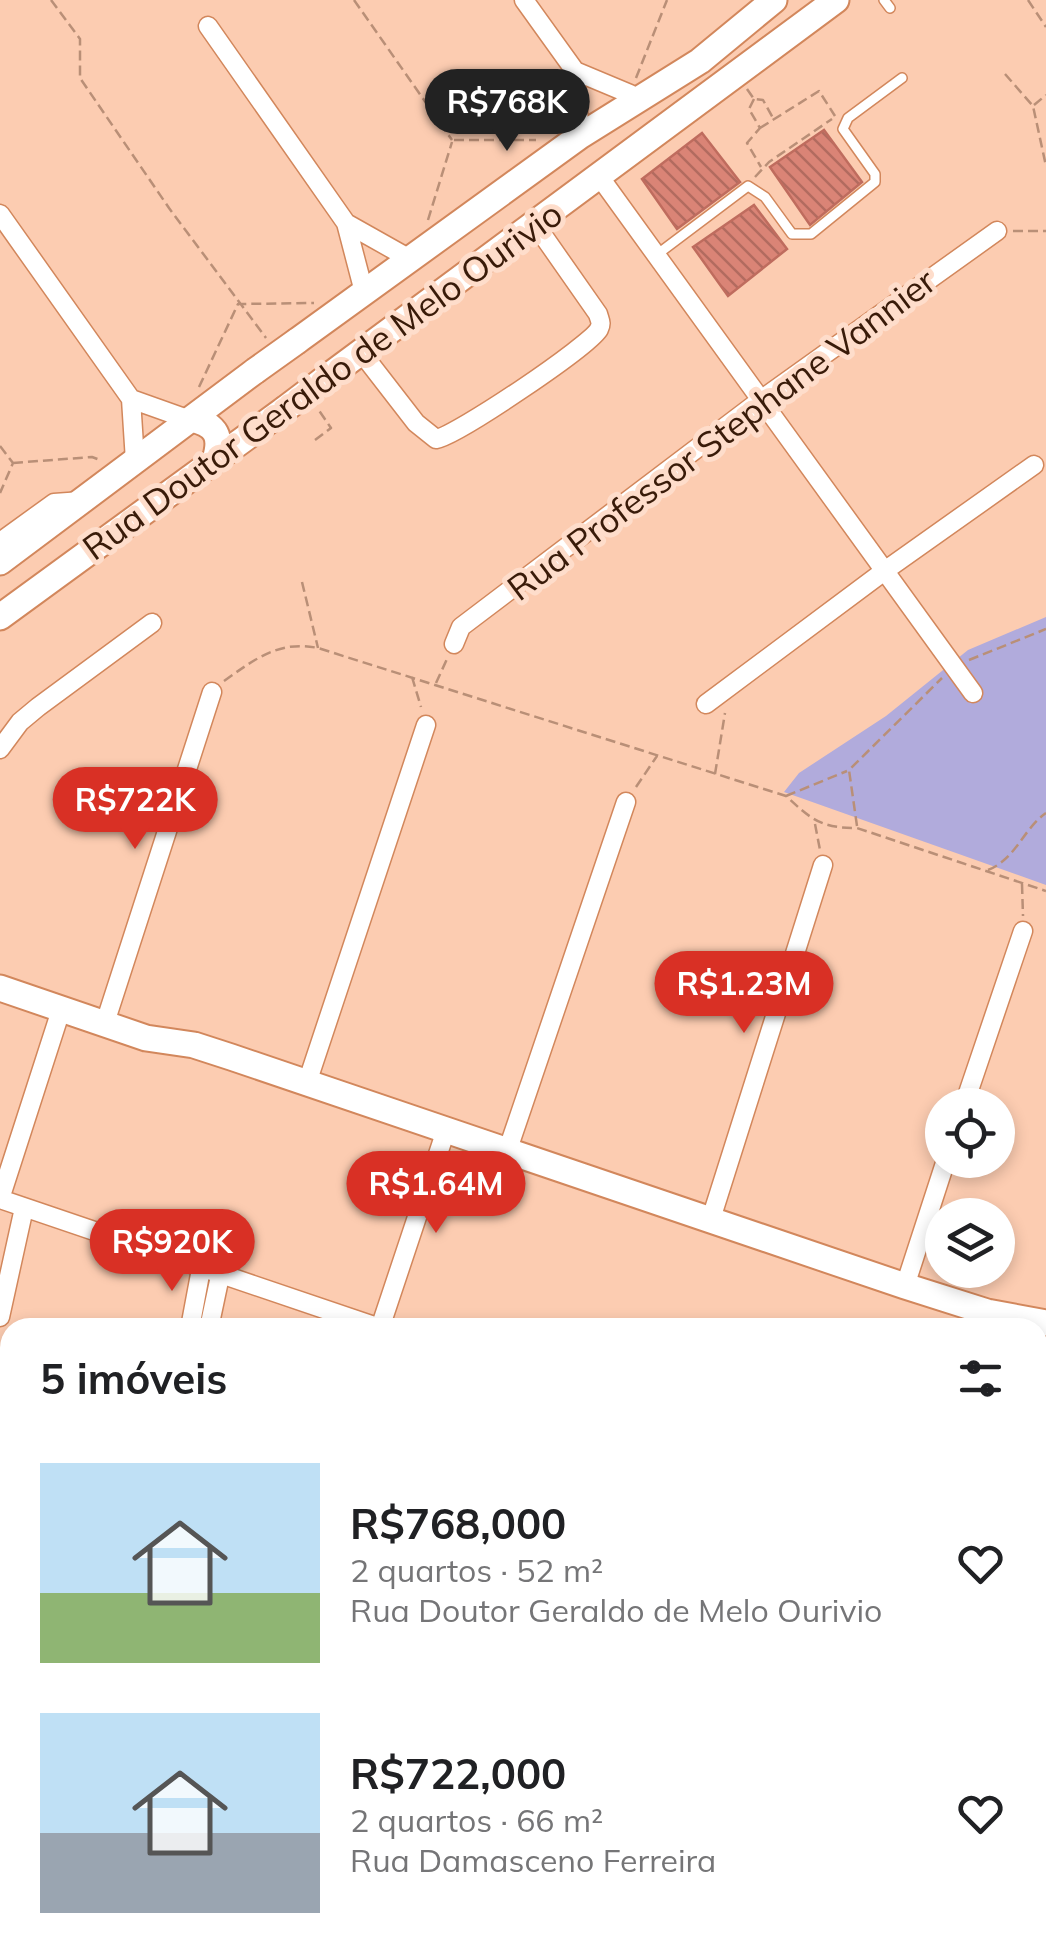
<!DOCTYPE html>
<html lang="pt">
<meta charset="utf-8">
<style>
:root{--surface:#fff;--page:#f2f2f2;--text:#202124;--muted:#757577;--accent:#d93025}
body{margin:0;font-family:Mulish,sans-serif;background:var(--page);color:var(--text);height:100vh;display:flex;flex-direction:column;font-size:38px;white-space:nowrap}
*{box-sizing:border-box;margin:0}
p{font-size:32px;color:var(--muted)}
.icon{flex:none;width:55px;height:55px;fill:none;stroke:currentColor;stroke-width:2;stroke-linecap:round;stroke-linejoin:round}
.map{position:relative;flex:1;overflow:hidden}
.side{position:absolute;left:0px;top:1318px;width:1048px;height:642px;display:flex;flex-direction:column;background:var(--surface);border-radius:30px 30px 0 0;box-shadow:0 5px 15px #0003}
.side>*{flex:none}
.controls{position:absolute;left:925px;top:1088px;display:grid;gap:20px}
.controls a{display:grid;place-items:center;width:90px;height:90px;border-radius:50%;background:var(--surface);box-shadow:0 5px 15px #0003;font-size:50px}
.price{position:absolute;translate:-50% -85px;padding:0 22px;border-radius:35px;background:var(--accent);color:#fff;font-size:32px;line-height:65px;filter:drop-shadow(0 2px 5px #0008)}
.price::after{content:'';position:absolute;left:50%;top:60px;width:30px;height:22px;margin-left:-15px;background:inherit;clip-path:polygon(0 0,100% 0,50% 100%)}
.price.selected{background:#222;color:#fff}
ul{padding:0;list-style:none}
li{display:flex;align-items:center;gap:30px;height:250px;padding:0 40px}
li span{display:grid;place-items:center;flex:none;width:280px;height:200px;border-radius:0px;color:#555}
li>.icon{margin-inline-start:auto}
span .icon{width:120px;height:120px;fill:#fffc;stroke-width:1}
li b{font-size:42px}
h2{display:flex;justify-content:space-between;align-items:center;height:120px;padding:0 40px;font-size:42px}
.map>svg:first-child{display:block}
.park{fill:#b1abdc}
.building{fill:url(#building-back-hatch);stroke:#bf6c5e;stroke-width:2.5}
.lines{fill:none;stroke-linecap:round;stroke-linejoin:round}
.lane-casing{stroke:#d2875c;stroke-width:12}
.street-casing{stroke:#d2875c;stroke-width:21}
.secondary-casing{stroke:#d2875c;stroke-width:29}
.path{stroke:#b98f77;stroke-width:2.5;stroke-dasharray:10 5;stroke-linecap:butt}
.lane{stroke:#fff;stroke-width:9}
.street{stroke:#fff;stroke-width:18}
.secondary{stroke:#fff;stroke-width:25}
.secondary-bridge-casing{stroke:#d2875c;stroke-width:29;stroke-linecap:butt}
.secondary-bridge{stroke:#fff;stroke-width:25}
.labels{text-anchor:middle;dominant-baseline:central;stroke-width:10;stroke-linejoin:round;paint-order:stroke}
.street-label{font-size:35px;fill:#391b09;stroke:#feddcb}
</style>
<div class="map">
<svg width="1046" height="1959" viewBox="0 0 1046 1959">
<defs>
<pattern id="building-back-hatch" width="6" height="6" patternUnits="userSpaceOnUse" patternTransform="scale(2.5)"><rect width="6" height="6" fill="#da8476"/><path d="M-1 5l2 2M0 0l6 6M5-1l2 2" fill="none" stroke="#b26b5f"/></pattern>
</defs>
<rect width="100%" height="100%" fill="#fcccb1"/>
<!-- park -->
<path class="park" d="M1046,617V885L784,792L799,773L886,716L968,650Z
M1044,1344L1046,1748L1038,1752V1345Z"/>
<!-- building -->
<path class="building" d="M824,130L862,182L810,225L770,167Z
M702,133L740,182L677,229L642,179Z
M754,205L787,249L728,296L693,247Z"/>
<g class="lines">
<!-- lane casing -->
<g class="lane-casing">
<path id="lane" d="M884,0L890,8
M655,256L748,186L765,197L792,234H811L875,182V174L843,129L848,118L902,78"/>
</g>
<!-- street casing -->
<g class="street-casing">
<path id="street" d="M524,0L575,71L580,136
M208,26L346,223L364,292
M575,71L630,94L637,101
M599,176L973,693
M0,214L131,399L135,461
M346,223L410,259
M361,352L416,423L436,439C456,436 591,345 599,329C602,323 600,321 598,314L535,224
M131,399L190,420
M0,542L54,503L82,501
M454,644L461,627L758,402L997,231
M706,704L883,572L1034,465
M0,749L20,722L38,707L152,623
M61,1010L0,1199L380,1328
M104,1026L212,692
M307,1083L426,725
M964,1105L1023,931
M508,1149L626,802
M710,1222L823,865
M905,1286L946,1160
M0,1317L24,1208
M190,1328L201,1269
M209,1328L220,1276
M380,1328L446,1130
M0,1941L10,1942
M64,1950L117,1958
M348,1950L351,1959
M901,1950L912,1959
M512,1959L534,1950
M616,1959L624,1950
M810,1959H824"/>
</g>
<!-- secondary casing -->
<g class="secondary-casing">
<path id="secondary" d="M297,341L580,136L700,61L774,0
M322,381L836,0
M192,419C217,425 222,437 215,460
M0,562L255,371
M0,617L285,409
M0,988L146,1038L194,1045L231,1057L905,1286L987,1312L1046,1323
M1038,1803L1046,1800
M708,1959L716,1950"/>
</g>
<!-- path -->
<path class="path" d="M51,0L80,39V78L169,208L266,338
M354,0L452,140
M1028,0L1046,27
M1005,74L1033,106L1046,166
M636,78L667,0
M747,89L754,99L763,100L773,118
M754,99L749,109L760,128L747,143L761,167
M1034,105L1046,95
M760,128L819,91L835,116
M454,140H536
M755,177L769,162L832,119
M428,220L452,142
M1013,231H1046
M199,387L238,304L314,303
M315,440L331,428L318,409
M0,446L13,463L0,493
M13,463L92,457L100,460
M302,582L318,648
M969,660L1046,629
M412,677L421,707
M224,681C255,659 279,640 318,648L786,796C812,820 821,828 857,828L1046,891
M436,683L447,659
M715,774L725,713
M636,787L657,756
M786,796L847,771
M815,824L820,850
M857,826L849,770L942,678
M988,870C1016,859 1023,829 1046,813
M1022,884L1023,916
M756,1959L768,1950"/>
<!-- lane -->
<use href="#lane" class="lane"/>
<!-- street -->
<use href="#street" class="street"/>
<!-- secondary -->
<use href="#secondary" class="secondary"/>
<!-- secondary-bridge casing -->
<g class="secondary-bridge-casing">
<path id="secondary-bridge" d="M255,371L297,341
M285,409L322,381"/>
</g>
<!-- secondary-bridge -->
<use href="#secondary-bridge" class="secondary-bridge"/>
</g>
<g class="labels">
<!-- street labels -->
<g class="street-label">
<text transform="translate(322 380) rotate(-36)">Rua Doutor Geraldo de Melo Ourivio</text>
<text transform="translate(721 434) rotate(-37)">Rua Professor Stephane Vannier</text>
</g>
</g>
</svg>
<div class="controls">
<a><svg class="icon" aria-label="locate" viewBox="0 0 24 24"><circle cx="12" cy="12" r="6"/><path d="M12 2v4M12 18v4M2 12h4M18 12h4"/></svg></a>
<a><svg class="icon" aria-label="layers" viewBox="0 0 24 24"><path d="M12 4l9 5-9 5-9-5zM3 14l9 5 9-5"/></svg></a>
</div>
<b class="price selected" style="left:507px;top:154px">R$768K</b>
<b class="price" style="left:135px;top:852px">R$722K</b>
<b class="price" style="left:744px;top:1036px">R$1.23M</b>
<b class="price" style="left:436px;top:1236px">R$1.64M</b>
<b class="price" style="left:172px;top:1294px">R$920K</b>
<section class="side">
<h2>5 imóveis<svg class="icon" aria-label="filters" viewBox="0 0 24 24"><path d="M4 7h16M4 17h16"/><circle cx="9" cy="7" r="2"/><circle cx="15" cy="17" r="2"/></svg></h2>
<ul>
<li><span style="background:linear-gradient(#bfe0f5 65%,#8fb573 0)"><svg class="icon" aria-label="home" viewBox="0 0 24 24"><path d="M3 11l9-7 9 7M6 9v11h12V9"/></svg></span><div><b>R$768,000</b><p>2 quartos · 52 m²</p><p>Rua Doutor Geraldo de Melo Ourivio</p></div><svg class="icon" aria-label="heart" viewBox="0 0 24 24"><path d="M12 20l-8-8c-3-5 5-10 8-4 3-6 11-1 8 4z"/></svg></li>
<li><span style="background:linear-gradient(#bfe0f5 60%,#9aa5b1 0)"><svg class="icon" aria-label="home" viewBox="0 0 24 24"><path d="M3 11l9-7 9 7M6 9v11h12V9"/></svg></span><div><b>R$722,000</b><p>2 quartos · 66 m²</p><p>Rua Damasceno Ferreira</p></div><svg class="icon" aria-label="heart" viewBox="0 0 24 24"><path d="M12 20l-8-8c-3-5 5-10 8-4 3-6 11-1 8 4z"/></svg></li>
</ul>
</section>
</div>
